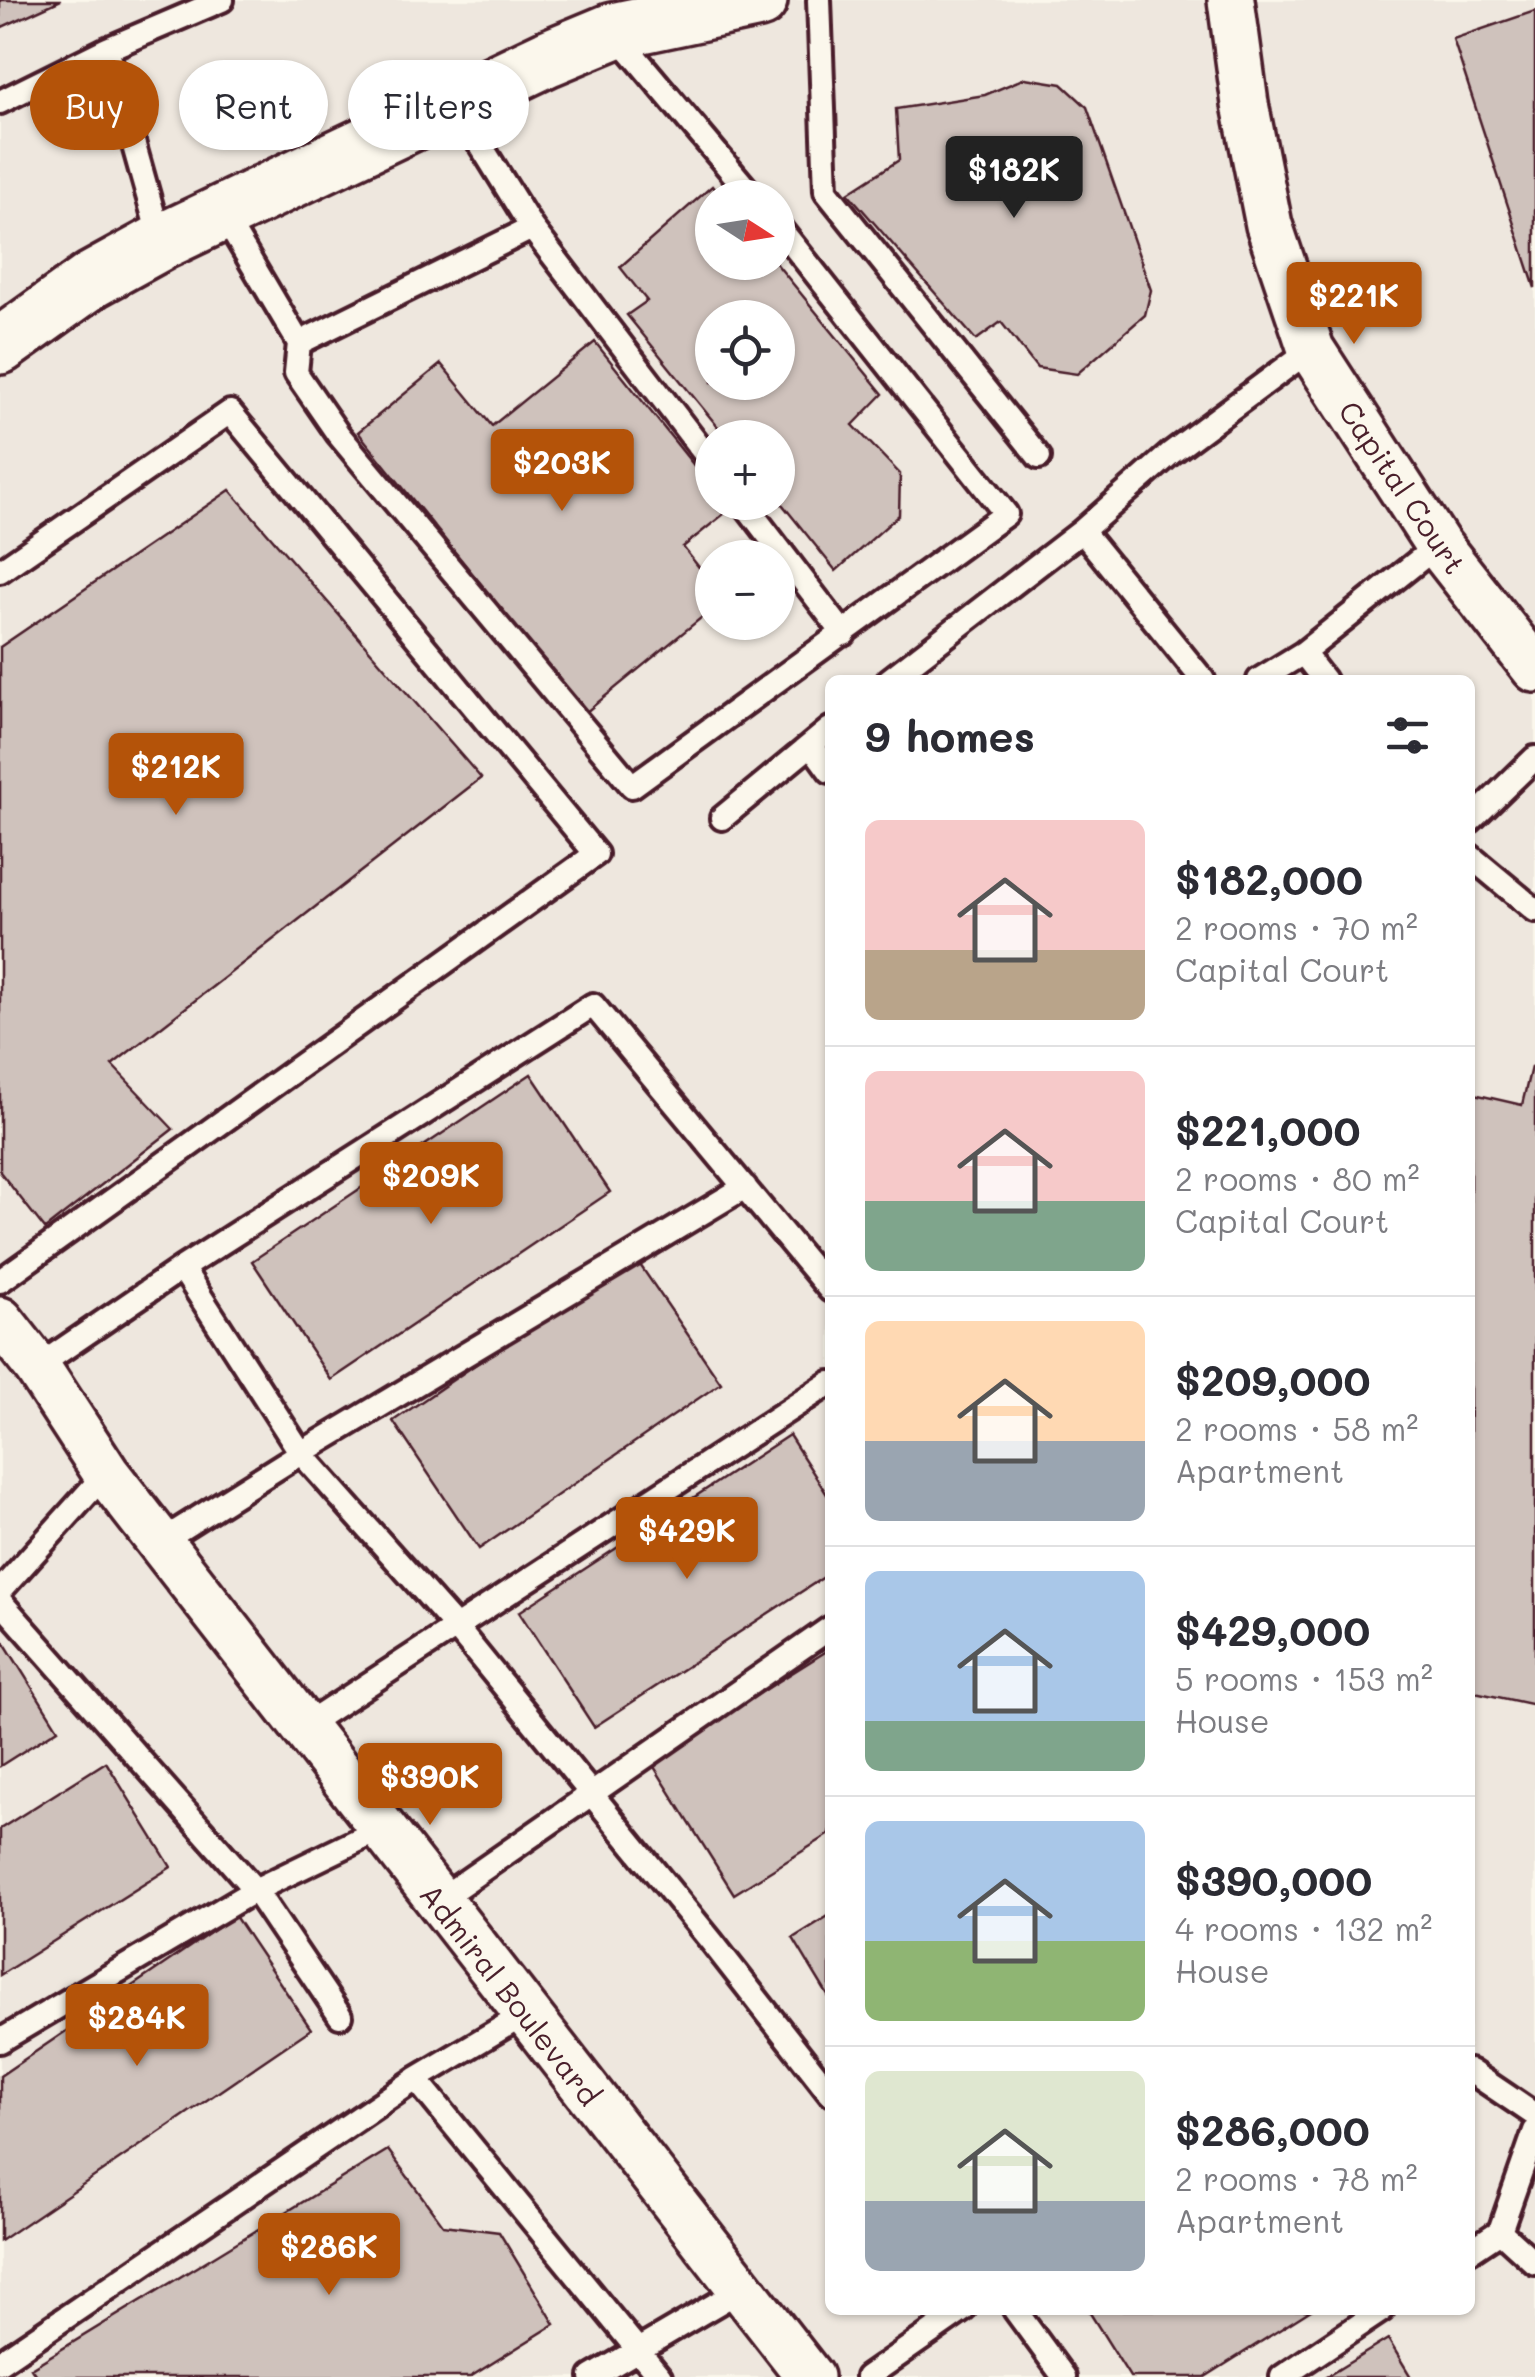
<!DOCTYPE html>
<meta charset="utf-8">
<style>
:root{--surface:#fff;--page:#f7f7f7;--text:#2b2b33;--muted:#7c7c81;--line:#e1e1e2;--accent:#b45309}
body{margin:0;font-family:Mali,sans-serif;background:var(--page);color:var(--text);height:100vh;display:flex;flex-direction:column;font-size:38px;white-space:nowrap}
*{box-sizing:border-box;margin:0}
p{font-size:32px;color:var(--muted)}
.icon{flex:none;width:55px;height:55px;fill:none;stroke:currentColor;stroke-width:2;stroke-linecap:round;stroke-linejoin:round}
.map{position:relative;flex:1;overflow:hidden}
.side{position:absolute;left:825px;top:675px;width:650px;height:1640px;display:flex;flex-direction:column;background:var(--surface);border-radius:15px;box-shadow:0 2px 8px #0004}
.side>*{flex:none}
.hud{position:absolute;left:30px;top:60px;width:645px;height:90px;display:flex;gap:20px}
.needle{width:65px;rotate:102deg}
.fabs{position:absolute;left:695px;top:180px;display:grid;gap:20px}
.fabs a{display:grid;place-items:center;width:100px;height:100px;border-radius:50%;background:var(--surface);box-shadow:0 2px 8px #0004;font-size:50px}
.price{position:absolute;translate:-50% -85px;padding:0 22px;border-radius:10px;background:var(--accent);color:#fff;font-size:32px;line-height:65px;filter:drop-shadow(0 2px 5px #0008)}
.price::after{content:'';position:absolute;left:50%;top:60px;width:30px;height:22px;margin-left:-15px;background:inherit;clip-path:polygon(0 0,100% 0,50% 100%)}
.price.current{background:#222;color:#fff}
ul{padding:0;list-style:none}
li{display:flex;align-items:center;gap:30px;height:250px;padding:0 40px}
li+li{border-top:2px solid var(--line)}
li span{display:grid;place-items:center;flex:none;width:280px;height:200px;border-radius:15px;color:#555}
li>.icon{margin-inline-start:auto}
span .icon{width:120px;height:120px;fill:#fffc;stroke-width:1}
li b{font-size:42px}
h2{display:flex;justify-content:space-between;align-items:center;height:120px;padding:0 40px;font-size:42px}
.pill{padding:0 35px;border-radius:45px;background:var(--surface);box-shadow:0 2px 8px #0004;font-size:35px;line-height:90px}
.pill.current{background:var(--accent);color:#fff}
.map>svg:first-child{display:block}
.built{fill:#eee7de;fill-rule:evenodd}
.building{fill:#cfc2bc;stroke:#4a1f2b;stroke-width:2.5;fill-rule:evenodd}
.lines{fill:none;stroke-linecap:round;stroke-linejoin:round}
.lane-casing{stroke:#4a1f2b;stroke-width:30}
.street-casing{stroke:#4a1f2b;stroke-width:52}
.secondary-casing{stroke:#4a1f2b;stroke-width:62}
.lane{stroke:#fbf7ec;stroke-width:22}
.street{stroke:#fbf7ec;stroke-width:45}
.secondary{stroke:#fbf7ec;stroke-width:55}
.labels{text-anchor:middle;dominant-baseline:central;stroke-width:10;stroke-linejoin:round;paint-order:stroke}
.street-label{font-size:30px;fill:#4a1f2b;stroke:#fbf7ec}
</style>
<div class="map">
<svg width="1535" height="2377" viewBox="0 0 1535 2377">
<rect width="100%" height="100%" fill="#fbf7ec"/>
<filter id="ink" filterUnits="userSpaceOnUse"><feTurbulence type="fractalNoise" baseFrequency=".01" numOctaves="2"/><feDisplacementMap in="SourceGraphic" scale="20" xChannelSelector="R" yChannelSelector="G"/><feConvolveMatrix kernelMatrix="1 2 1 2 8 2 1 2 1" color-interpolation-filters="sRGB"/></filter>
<g filter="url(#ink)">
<!-- built -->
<path class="built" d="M0,0H1535V2377H0ZM712,198H778V262H712ZM712,318H778V382H712ZM712,438H778V502H712ZM712,558H778V622H712ZM830,680H1470V2310H830Z"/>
<!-- building -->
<path class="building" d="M0,0H61L0,28Z
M1535,11V288L1453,39Z
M1025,78L1062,84L1087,107L1151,290L1145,315L1077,374L1037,368L1001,322L976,340L848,193L899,160L896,109L985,95Z
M712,186L721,198H712V262H775L883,394L853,425L900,474L899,515L836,571L778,499V438H727L627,315L647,301L620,267ZM712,318H778V382H712Z
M595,342L712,488V502H724L730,509L683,547L712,584V609L585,713L358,432L441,364L492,426Z
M230,490L481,778L112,1065L173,1129L45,1229L0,1172V647Z
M1531,1067L1535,1068V1705L1470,1691V1093L1522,1105Z
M531,1074L610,1192L331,1380L252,1261Z
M634,1256L721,1383L479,1549L393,1421Z
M789,1435L830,1499V1573L594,1727L519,1612Z
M0,1636L58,1729L0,1766Z
M830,1649V1834L734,1894L651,1762Z
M106,1762L171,1867L0,1975V1829Z
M830,1915V1999L793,1938Z
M235,1916L311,2029L0,2241V2076Z
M388,2150L443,2225L499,2232L555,2324L470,2377H37L31,2368Z
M1088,2310H1311L1205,2377H1130Z
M1388,2339L1411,2377H1326Z"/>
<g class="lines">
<!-- lane casing -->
<g class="lane-casing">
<path id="lane" d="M819,0L826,191L1039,457
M615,33L754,198
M107,49L222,0
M0,102L107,49L161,242
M222,213L299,343L532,228L455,104
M532,228L712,463
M299,343L296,373L338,434L632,786L1006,514L778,226
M743,502L844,634
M1082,531L1203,680
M0,571L230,412L596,854L0,1281
M1303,653L1324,680
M889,680L1082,531L1171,453L1311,349
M1259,680L1303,653L1438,545
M811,745L830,771
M722,818L830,729
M1470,821L1535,758
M1470,856L1535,910
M182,1268L301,1453L455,1626L712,1942L830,2093
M37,1367L182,1268L593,1005L830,1290
M160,1542L301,1453L745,1187
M0,1591L106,1473
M0,1601L255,1890L383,1828
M303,1727L830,1383
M439,1900L830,1628
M0,2041L255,1890L340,2016
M1470,2071L1535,2115
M416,2079L660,2377
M1535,2131L1500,2231L1535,2263
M1470,2251L1500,2231
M1015,2310L1064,2377
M0,2362L416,2079L527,2013
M592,2377L742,2289
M867,2377L963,2310
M1282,2377L1382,2310"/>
</g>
<!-- street casing -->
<g class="street-casing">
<path id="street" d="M1231,0L1245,104L1269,225L1311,349L1438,545L1535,669
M0,1320L37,1367L106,1473L810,2377"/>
</g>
<!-- secondary casing -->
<g class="secondary-casing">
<path id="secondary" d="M0,346L92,280L161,242L548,58L613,31L759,0"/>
</g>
<!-- lane -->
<use href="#lane" class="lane"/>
<!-- street -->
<use href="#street" class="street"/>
<!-- secondary -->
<use href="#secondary" class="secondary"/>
</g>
</g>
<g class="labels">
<!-- street labels -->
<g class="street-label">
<text transform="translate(1403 487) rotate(56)">Capital Court</text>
<text transform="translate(511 1994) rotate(52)">Admiral Boulevard</text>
</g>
</g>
</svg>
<div class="fabs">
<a><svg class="needle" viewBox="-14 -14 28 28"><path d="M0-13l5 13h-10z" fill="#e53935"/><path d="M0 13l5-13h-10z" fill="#7c7c81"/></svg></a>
<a><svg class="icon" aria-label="locate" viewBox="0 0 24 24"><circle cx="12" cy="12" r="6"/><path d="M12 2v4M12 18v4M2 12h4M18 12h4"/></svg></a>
<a>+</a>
<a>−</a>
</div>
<b class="price current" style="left:1014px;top:221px">$182K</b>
<b class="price" style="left:1354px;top:347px">$221K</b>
<b class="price" style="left:562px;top:514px">$203K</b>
<b class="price" style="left:176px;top:818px">$212K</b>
<b class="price" style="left:431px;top:1227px">$209K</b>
<b class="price" style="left:687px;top:1582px">$429K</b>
<b class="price" style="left:430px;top:1828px">$390K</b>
<b class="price" style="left:137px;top:2069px">$284K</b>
<b class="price" style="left:329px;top:2298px">$286K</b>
<div class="hud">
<a class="pill current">Buy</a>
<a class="pill">Rent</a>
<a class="pill">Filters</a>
</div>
<section class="side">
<h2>9 homes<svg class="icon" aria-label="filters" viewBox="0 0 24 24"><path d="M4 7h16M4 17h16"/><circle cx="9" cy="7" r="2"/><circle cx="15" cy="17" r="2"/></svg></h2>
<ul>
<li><span style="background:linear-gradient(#f6c9c9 65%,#b9a48a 0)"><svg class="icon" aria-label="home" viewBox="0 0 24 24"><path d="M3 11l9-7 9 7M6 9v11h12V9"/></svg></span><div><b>$182,000</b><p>2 rooms · 70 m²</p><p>Capital Court</p></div></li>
<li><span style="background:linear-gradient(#f6c9c9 65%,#7fa58c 0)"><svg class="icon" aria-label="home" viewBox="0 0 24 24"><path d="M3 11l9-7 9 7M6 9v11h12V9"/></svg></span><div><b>$221,000</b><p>2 rooms · 80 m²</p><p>Capital Court</p></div></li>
<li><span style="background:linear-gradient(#ffd9b3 60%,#9aa5b1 0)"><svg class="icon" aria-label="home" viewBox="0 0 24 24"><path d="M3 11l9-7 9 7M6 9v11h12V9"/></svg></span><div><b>$209,000</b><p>2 rooms · 58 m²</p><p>Apartment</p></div></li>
<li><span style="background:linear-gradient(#a9c7e8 75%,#7fa58c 0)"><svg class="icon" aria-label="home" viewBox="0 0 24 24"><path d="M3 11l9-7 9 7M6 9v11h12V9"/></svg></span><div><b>$429,000</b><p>5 rooms · 153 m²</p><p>House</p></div></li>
<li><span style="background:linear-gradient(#a9c7e8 60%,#8fb573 0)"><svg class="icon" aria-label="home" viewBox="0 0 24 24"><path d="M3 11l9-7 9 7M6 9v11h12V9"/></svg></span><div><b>$390,000</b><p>4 rooms · 132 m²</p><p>House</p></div></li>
<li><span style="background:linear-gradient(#dfe7d0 65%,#9aa5b1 0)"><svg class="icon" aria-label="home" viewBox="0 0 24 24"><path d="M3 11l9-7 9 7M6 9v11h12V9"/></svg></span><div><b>$286,000</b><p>2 rooms · 78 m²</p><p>Apartment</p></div></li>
</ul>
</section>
</div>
